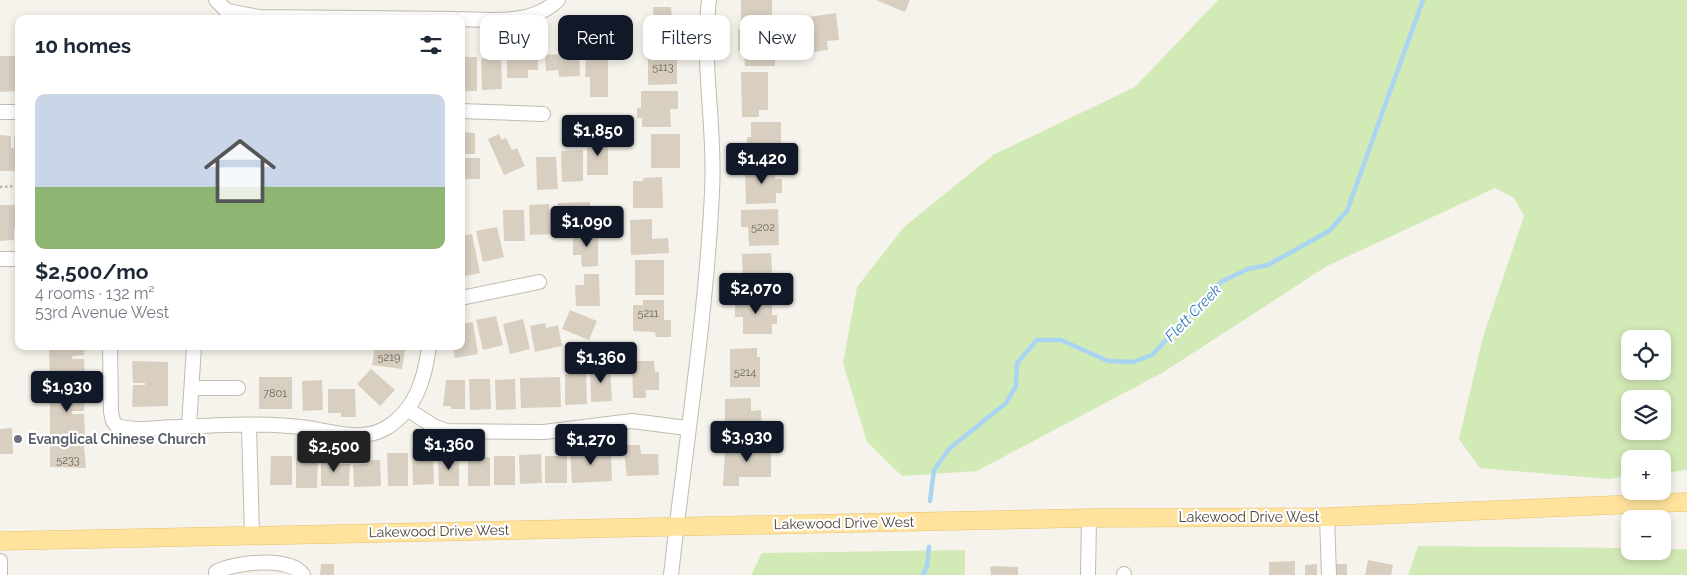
<!DOCTYPE html>
<meta charset="utf-8">
<style>
:root{--surface:#fff;--page:#f6f6f7;--text:#1f2937;--muted:#747a83;--line:#e0e1e3;--accent:#111827}
body{margin:0;font-family:Raleway,sans-serif;background:var(--page);color:var(--text);height:100vh;display:flex;flex-direction:column;font-size:19px;white-space:nowrap}
*{box-sizing:border-box;margin:0}
p{font-size:16px;color:var(--muted)}
.icon{flex:none;width:28px;height:28px;fill:none;stroke:currentColor;stroke-width:2;stroke-linecap:round;stroke-linejoin:round}
.map{position:relative;flex:1;overflow:hidden}
.details{position:absolute;left:15px;top:15px;width:450px;height:335px;display:flex;flex-direction:column;background:var(--surface);border-radius:10px;box-shadow:0 2px 8px #0003}
.details>*{flex:none}
.guide{position:absolute;left:480px;top:15px;width:475px;height:45px;display:flex;gap:10px}
.tools{position:absolute;left:1621px;top:330px;display:grid;gap:10px}
.tools a{display:grid;place-items:center;width:50px;height:50px;border-radius:10px;background:var(--surface);box-shadow:0 2px 8px #0003;font-size:25px}
.price{position:absolute;translate:-50% -42px;padding:0 11px;border-radius:5px;background:var(--accent);color:#fff;font-size:16px;line-height:32px;filter:drop-shadow(0 1px 2px #0008)}
.price::after{content:'';position:absolute;left:50%;top:30px;width:15px;height:11px;margin-left:-8px;background:inherit;clip-path:polygon(0 0,100% 0,50% 100%)}
.price.selected{background:#222;color:#fff}
ul{padding:0;list-style:none}
li{display:grid;align-content:center;gap:10px;height:265px;padding:0 20px}
li+li{border-top:1px solid var(--line)}
li span{display:grid;place-items:center;height:155px;border-radius:10px;color:#555}
li>.icon{margin-inline-start:auto}
span .icon{width:90px;height:90px;fill:#fffc;stroke-width:1}
li b{font-size:21px}
h2{display:flex;justify-content:space-between;align-items:center;height:60px;padding:0 20px;font-size:21px}
.pill{padding:0 18px;border-radius:10px;background:var(--surface);box-shadow:0 2px 8px #0003;font-size:18px;line-height:45px}
.pill.selected{background:var(--accent);color:#fff}
.map>svg:first-child{display:block}
.green{fill:#d2eab5;fill-rule:evenodd}
.lines{fill:none;stroke-linecap:round;stroke-linejoin:round}
.stream{stroke:#a9d4f2;stroke-width:4.5}
.building{fill:#d8cfc1}
.minor-casing{stroke:#c2bbae;stroke-width:16}
.major-casing{stroke:#e6c16a;stroke-width:19}
.path{stroke:#c4b79f;stroke-width:2.5;stroke-dasharray:2.5 2.5;stroke-linecap:butt}
.minor{stroke:#fff;stroke-width:14}
.major{stroke:#ffe39c;stroke-width:18}
.worship-dot{fill:#6b7280;stroke:#fff;stroke-width:2}
.labels{text-anchor:middle;dominant-baseline:central;stroke-width:4.5;stroke-linejoin:round;paint-order:stroke}
.number-label{font-size:11px;fill:#6e675b}
.worship-label{font-size:14px;font-weight:bold;fill:#5b616d;stroke:#fff;text-anchor:start}
.street-label{font-size:14px;fill:#4b4439;stroke:#fff}
.water-label{font-size:15px;font-style:italic;fill:#2e7ab2;stroke:#fff}
</style>
<div class="map">
<svg width="1687" height="575" viewBox="0 0 1687 575">
<rect width="100%" height="100%" fill="#f6f3ec"/>
<!-- green -->
<path class="green" d="M1218,0H1687V470L1663,473L1662,459H1630V476L1609,479L1480,468L1459,439L1483,337L1524,216L1514,198L1495,188L1327,266L1162,373L977,471L902,476L867,442L843,363L857,287L904,227L993,155L1135,87ZM1630,339H1662V371H1630ZM1630,399H1662V431H1630Z
M1418,546L1630,548V551L1687,549V575H1408Z
M965,550V575H751L762,553Z"/>
<g class="lines">
<!-- stream -->
<path class="stream" d="M930,501L934,470L949,449L1006,403L1016,386L1017,363L1037,340H1061L1108,361L1133,362L1152,355L1221,282L1248,269L1268,265L1295,250L1329,231L1347,211L1423,0
M923,575L927,566L929,547"/>
</g>
<!-- building -->
<path class="building" d="M741,0H772V22L741,21Z
M876,0H910L905,12Z
M653,7H671L672,22L675,21L676,41L644,42V30H648V23L654,22Z
M836,13L839,40L827,41L828,50L805,53L801,22L810,21L809,17Z
M738,29H755V38H775V66H745L744,51H738Z
M487,50H501L502,89L482,90L481,59L487,58Z
M648,50H677V84L648,85Z
M579,53L580,76L559,77L558,70L546,71L545,55Z
M538,54V70H528V78H507V55Z
M0,56H19V91L0,92Z
M461,57H477V91H461Z
M586,58H608V97H590V77H585Z
M741,72H768V110H759V117H742Z
M641,91H678V109H670L671,127H642V118H637V108H641Z
M751,122H781V153L764,154V160H747V137H751Z
M461,132L475,133V154H461Z
M499,134L502,140L506,138L512,150L517,148L525,166L504,175L488,139Z
M651,134H680V168H651Z
M0,135L11,136V148H14V136H19V171H0Z
M595,137L608,138V175H587V144H595Z
M583,150V181L562,182L561,151Z
M536,157H556L558,189L537,190Z
M461,158H480V179H461Z
M745,167H775V179H782V193H776V203L746,204Z
M662,177L663,208H633V181H643V178Z
M590,202V226L569,227V218H558V203Z
M549,204L550,234L530,235L529,205Z
M0,205H19V240H16V228H14V240L0,241Z
M778,209L779,245L749,246L748,227H741V210Z
M503,210H524L525,241H504Z
M652,219V239L668,238L669,253L631,255L630,220Z
M497,227L504,257L483,262L476,231Z
M573,233H598V266L582,267L581,255H573Z
M472,234L480,273L461,277V236Z
M771,253L773,287L743,288L742,254Z
M635,260H664V295H635Z
M584,274H599L600,306H576L575,285H584Z
M772,298V315H777V324H772V334H743V317H735V299Z
M643,300H664V320H671V337H656L655,332L633,331V305H643Z
M570,310L597,321L589,340L562,329Z
M496,316L503,345L483,350L476,320Z
M523,319L530,349L510,354L503,324Z
M473,322L478,354L455,358L453,346H461V324Z
M545,323L546,328L558,325L562,346L535,352L530,326Z
M49,346H85L84,355L72,356V359H84L85,380L50,381Z
M375,346L405,349L402,369L372,365Z
M757,348V357H760V387H730V349Z
M132,361L168,362V406L132,407L133,385H145V383H133Z
M632,361H654L655,372H659V390H646V398H633Z
M610,365L612,401L591,402L590,366Z
M371,369L395,390L380,406L357,384Z
M586,373L587,404L565,405V374Z
M259,377H292V409H259Z
M560,377L561,407L521,408L520,378Z
M469,379H490L491,409L470,410Z
M515,379L516,409L496,410L495,380Z
M322,380L323,410L303,411L302,381Z
M446,380H465V409H451V406H443Z
M85,389L84,411H72V414H84L85,435L50,436V390Z
M328,389H355L356,417H341V413H328Z
M751,398V411L761,410L762,433L729,434V426H725V399Z
M12,428L13,454H0V429Z
M50,444L84,446L86,468L50,467Z
M771,444V477H739V486H723L725,450H733V445Z
M623,445H640L641,454H658L659,475L627,476Z
M412,449H425V454H433L434,484L413,485Z
M611,450L612,481L572,483L570,452Z
M387,453H408V486H388Z
M541,454L542,483L520,484L519,455Z
M271,456H292V485H270Z
M438,456H459V486H439Z
M494,456H515V485H494Z
M545,456H567V483H545Z
M468,457H490V486H468Z
M296,458H318L317,488H296Z
M321,458L336,459V464H350L349,486H321Z
M366,460H380L381,486L354,487L353,465L367,464Z
M1368,560L1393,565L1391,575H1365Z
M1295,561V575H1269V562Z
M321,564H334V575H320Z
M1317,564V575H1305V565Z
M1334,564H1347V575H1334Z
M996,566L1018,567V575H991L990,567Z"/>
<g class="lines">
<!-- minor casing -->
<g class="minor-casing">
<path id="minor" d="M216,0L227,11L259,17L455,19
M461,19C494,20 532,25 558,0
M461,111L543,114
M0,112H19
M0,259H19
M461,298L539,282
M110,346L111,412L113,421L117,426C135,432 159,427 178,427C220,425 265,422 308,428C333,432 362,442 386,428C416,410 425,378 429,346
M192,388H238
M407,409L435,427L447,431L544,432L632,421L687,428
M249,425L252,535
M189,426L194,346
M1327,517L1329,575
M0,561V575
M1124,574V575
M216,575V572C234,562 290,556 303,575
M671,575C685,447 706,320 712,192C716,128 701,64 709,0
M1088,575L1089,518"/>
</g>
<!-- major casing -->
<g class="major-casing">
<path id="major" d="M0,541L1089,518L1327,517L1687,502"/>
</g>
<!-- path -->
<path class="path" d="M0,187L19,186"/>
<!-- minor -->
<use href="#minor" class="minor"/>
<!-- major -->
<use href="#major" class="major"/>
</g>
<!-- markers -->
<circle class="worship-dot" cx="18" cy="439" r="5"/>
<g class="labels">
<!-- number labels -->
<g class="number-label">
<text x="663" y="67">5113</text>
<text x="763" y="227">5202</text>
<text x="648" y="313">5211</text>
<text x="389" y="357">5219</text>
<text x="745" y="372">5214</text>
<text x="275" y="393">7801</text>
<text x="68" y="460">5233</text>
</g>
<!-- worship labels -->
<g class="worship-label">
<text x="28" y="439">Evanglical Chinese Church</text>
</g>
<!-- street labels -->
<g class="street-label">
<text x="1249" y="517">Lakewood Drive West</text>
<text transform="translate(844 523) rotate(-1)">Lakewood Drive West</text>
<text transform="translate(439 531) rotate(-1)">Lakewood Drive West</text>
</g>
<!-- water labels -->
<g class="water-label">
<text transform="translate(1193 313) rotate(-46)">Flett Creek</text>
</g>
</g>
</svg>
<div class="tools">
<a><svg class="icon" aria-label="locate" viewBox="0 0 24 24"><circle cx="12" cy="12" r="6"/><path d="M12 2v4M12 18v4M2 12h4M18 12h4"/></svg></a>
<a><svg class="icon" aria-label="layers" viewBox="0 0 24 24"><path d="M12 4l9 5-9 5-9-5zM3 14l9 5 9-5"/></svg></a>
<a>+</a>
<a>−</a>
</div>
<b class="price" style="left:598px;top:157px">$1,850</b>
<b class="price" style="left:762px;top:185px">$1,420</b>
<b class="price" style="left:587px;top:248px">$1,090</b>
<b class="price" style="left:756px;top:315px">$2,070</b>
<b class="price" style="left:601px;top:384px">$1,360</b>
<b class="price" style="left:67px;top:413px">$1,930</b>
<b class="price" style="left:747px;top:463px">$3,930</b>
<b class="price" style="left:591px;top:466px">$1,270</b>
<b class="price" style="left:449px;top:471px">$1,360</b>
<b class="price selected" style="left:334px;top:473px">$2,500</b>
<div class="guide">
<a class="pill">Buy</a>
<a class="pill selected">Rent</a>
<a class="pill">Filters</a>
<a class="pill">New</a>
</div>
<section class="details">
<h2>10 homes<svg class="icon" aria-label="filters" viewBox="0 0 24 24"><path d="M4 7h16M4 17h16"/><circle cx="9" cy="7" r="2"/><circle cx="15" cy="17" r="2"/></svg></h2>
<ul>
<li><span style="background:linear-gradient(#c9d6e8 60%,#8fb573 0)"><svg class="icon" aria-label="home" viewBox="0 0 24 24"><path d="M3 11l9-7 9 7M6 9v11h12V9"/></svg></span><div><b>$2,500/mo</b><p>4 rooms · 132 m²</p><p>53rd Avenue West</p></div></li>
</ul>
</section>
</div>
